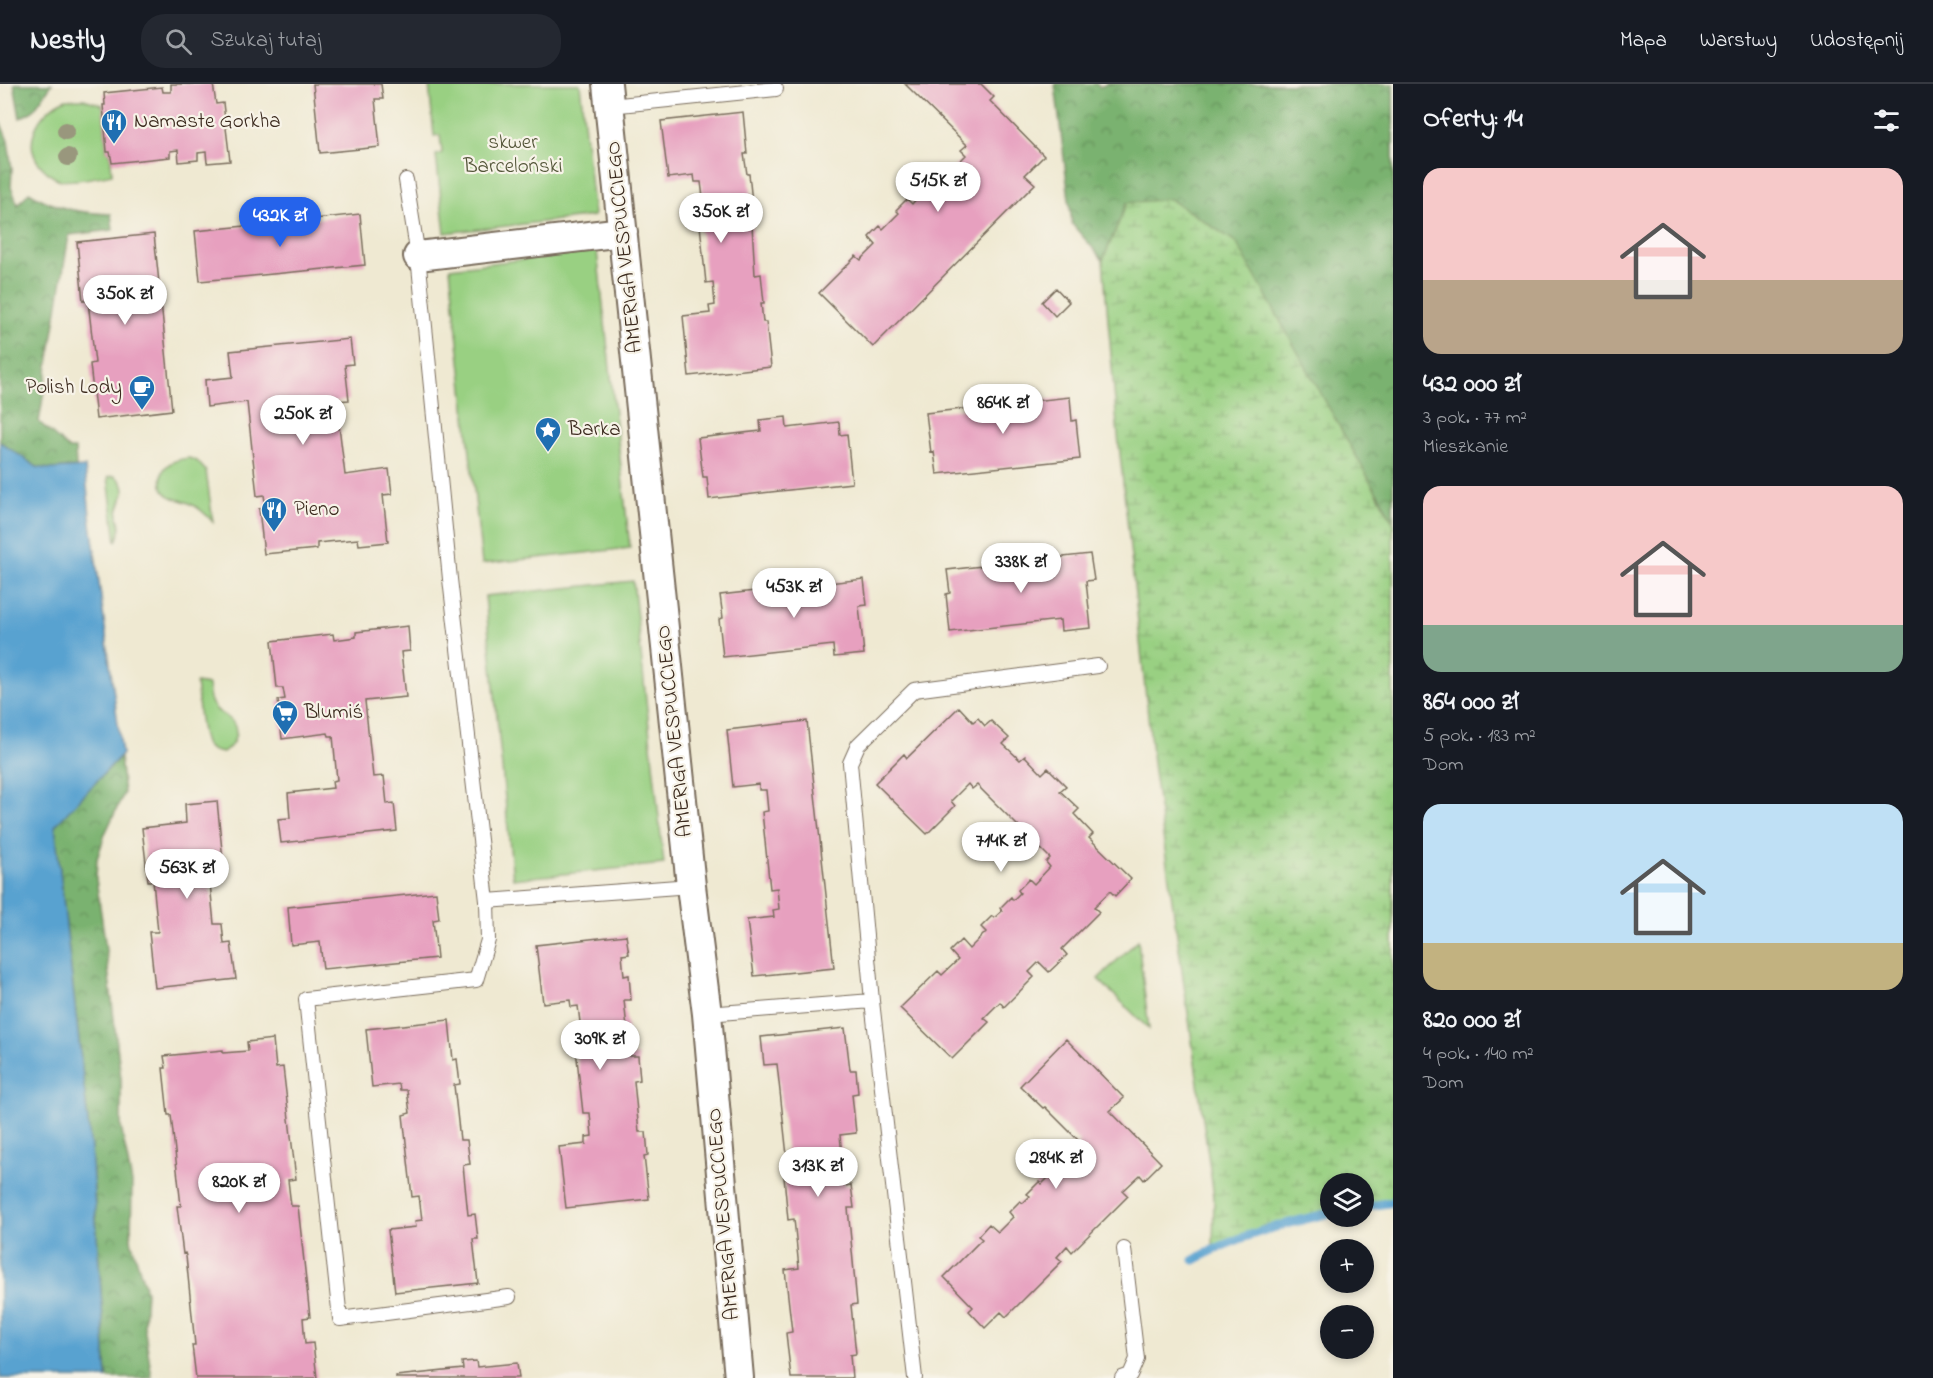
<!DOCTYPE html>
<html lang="pl">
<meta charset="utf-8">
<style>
:root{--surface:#171b24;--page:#242831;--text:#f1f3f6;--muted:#9ea1a6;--line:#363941;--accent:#2563eb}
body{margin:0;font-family:"Indie Flower",sans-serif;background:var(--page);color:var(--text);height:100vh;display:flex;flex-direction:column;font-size:22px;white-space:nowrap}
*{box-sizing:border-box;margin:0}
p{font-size:20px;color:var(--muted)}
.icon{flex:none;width:33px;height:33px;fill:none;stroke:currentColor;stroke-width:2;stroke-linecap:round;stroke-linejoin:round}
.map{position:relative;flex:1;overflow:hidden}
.panel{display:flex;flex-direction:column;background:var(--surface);width:540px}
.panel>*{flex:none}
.fabs{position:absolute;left:1320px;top:1089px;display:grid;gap:12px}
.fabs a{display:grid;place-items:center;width:54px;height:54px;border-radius:50%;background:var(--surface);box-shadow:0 3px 9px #0003;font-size:30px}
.price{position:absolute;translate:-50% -51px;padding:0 14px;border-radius:21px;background:#fff;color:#222;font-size:20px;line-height:39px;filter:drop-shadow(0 2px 3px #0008)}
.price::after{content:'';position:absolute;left:50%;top:36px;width:18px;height:14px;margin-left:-9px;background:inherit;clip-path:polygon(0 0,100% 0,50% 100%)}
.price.selected{background:var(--accent);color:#fff}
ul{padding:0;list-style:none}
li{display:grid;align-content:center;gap:12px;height:318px;padding:0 30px}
li span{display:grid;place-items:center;height:186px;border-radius:18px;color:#555}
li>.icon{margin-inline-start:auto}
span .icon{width:108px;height:108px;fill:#fffc;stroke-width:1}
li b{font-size:26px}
h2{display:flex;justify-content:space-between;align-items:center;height:72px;padding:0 30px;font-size:26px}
header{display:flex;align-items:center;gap:36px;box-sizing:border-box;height:84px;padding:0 30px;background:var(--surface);border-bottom:2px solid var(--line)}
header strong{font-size:28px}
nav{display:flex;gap:33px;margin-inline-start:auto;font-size:21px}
.search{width:420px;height:54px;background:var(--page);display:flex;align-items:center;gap:15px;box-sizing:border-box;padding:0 21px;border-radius:24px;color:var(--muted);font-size:22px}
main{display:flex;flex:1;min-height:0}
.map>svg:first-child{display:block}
.green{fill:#99d082;stroke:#6a7d50;stroke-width:1.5}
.forest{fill:url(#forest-crowns);stroke:#5a6e47;stroke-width:1.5}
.wetland{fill:url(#wetland-marsh);stroke:#6a7d50;stroke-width:1.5}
.water{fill:#58a2d0;stroke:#4a6677;stroke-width:1.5}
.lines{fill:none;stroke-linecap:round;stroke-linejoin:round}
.stream{stroke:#58a2d0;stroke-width:9}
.building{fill:#e7a0bf}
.lane-casing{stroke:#7a6d5d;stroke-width:16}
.street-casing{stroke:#7a6d5d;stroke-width:32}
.lane{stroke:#fff;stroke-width:14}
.street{stroke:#fff;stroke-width:28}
.tree{fill:#99977d}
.labels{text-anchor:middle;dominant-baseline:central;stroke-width:4.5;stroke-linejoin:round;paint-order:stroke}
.poi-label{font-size:21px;fill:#3b2a1e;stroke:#f7f3e8;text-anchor:start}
.park-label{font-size:21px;fill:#525437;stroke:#f7f3e8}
.street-label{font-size:21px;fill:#3b2a1e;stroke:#f7f3e8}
</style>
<header>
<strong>Nestly</strong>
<div class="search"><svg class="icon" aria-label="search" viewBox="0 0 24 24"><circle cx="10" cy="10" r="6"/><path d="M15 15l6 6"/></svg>Szukaj tutaj</div>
<nav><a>Mapa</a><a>Warstwy</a><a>Udostępnij</a></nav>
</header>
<main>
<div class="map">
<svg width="1393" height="1294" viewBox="0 0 1393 1294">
<defs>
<pattern id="forest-crowns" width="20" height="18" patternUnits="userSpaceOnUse" patternTransform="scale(1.5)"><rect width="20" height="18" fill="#7ab270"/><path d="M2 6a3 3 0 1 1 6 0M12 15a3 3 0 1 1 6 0" fill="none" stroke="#65915b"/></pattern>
<pattern id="wetland-marsh" width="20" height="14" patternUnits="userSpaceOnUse" patternTransform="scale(1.5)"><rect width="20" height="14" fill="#99d082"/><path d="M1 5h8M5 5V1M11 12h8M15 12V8" fill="none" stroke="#7ea96a"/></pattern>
</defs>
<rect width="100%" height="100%" fill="#f7f3e8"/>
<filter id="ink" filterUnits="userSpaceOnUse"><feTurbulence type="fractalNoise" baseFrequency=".0167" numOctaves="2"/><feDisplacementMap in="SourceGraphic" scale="12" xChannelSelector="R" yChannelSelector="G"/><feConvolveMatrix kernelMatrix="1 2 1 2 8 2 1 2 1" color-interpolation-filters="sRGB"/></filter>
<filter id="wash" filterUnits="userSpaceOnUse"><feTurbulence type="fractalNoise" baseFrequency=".008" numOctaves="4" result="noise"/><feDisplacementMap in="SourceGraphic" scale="24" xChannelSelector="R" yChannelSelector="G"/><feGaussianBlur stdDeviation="1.35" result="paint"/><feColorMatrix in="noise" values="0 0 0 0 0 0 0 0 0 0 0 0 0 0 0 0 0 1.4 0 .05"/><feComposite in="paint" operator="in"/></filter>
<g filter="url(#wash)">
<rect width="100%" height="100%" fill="#efe9d2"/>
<!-- green -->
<path class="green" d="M429,0H580L594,132L445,149L436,71L442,69L440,51L434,52Z
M66,15H84L103,21L107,67L110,68L112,90C98,93 75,98 61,96C54,95 49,90 45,86C18,63 38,26 66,15Z
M597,167L630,464L482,480L450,184Z
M189,374L197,377L206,387L213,438C206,430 199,423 189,419C179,415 170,415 163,406C157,384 169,376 189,374Z
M115,392C131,403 121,414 118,428C117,435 120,437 120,443C121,447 117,454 116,458L108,393Z
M633,497L664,780L513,795L485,512Z
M196,599L208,601C209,609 209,618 215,624C218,628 223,630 227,633C242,643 236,660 223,669C216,668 210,667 206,661C200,653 198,611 196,599Z
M1138,856L1149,945L1098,895Z"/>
<!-- forest -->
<path class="forest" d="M14,0H52L33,27L20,34Z
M1055,0H1096L1100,3L1107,0H1393V438L1379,411L1127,119L1103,176L1072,140Z
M0,37L8,57L12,85L11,103L18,121L29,108C55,125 81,129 111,130L113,146L69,151L39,338L69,365H75L76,383L50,385L37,383L0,358Z
M120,673L124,709L105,750L97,775L96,795L104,850L121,995V1043L132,1099L131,1156L146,1207L144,1241L152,1294H107L91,1065L55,741Z"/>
<!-- wetland -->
<path class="wetland" d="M1170,115L1236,158L1393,438V1118L1364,1123V1100H1330V1129L1280,1141L1213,1165L1214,1113L1154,688L1117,342L1103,176L1127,119Z"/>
<!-- water -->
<path class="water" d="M0,358L37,383L50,385L85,383L90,431L122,670L55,742L91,1065L107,1294H0Z"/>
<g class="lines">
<!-- stream -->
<path class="stream" d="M1364,1123L1393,1118
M1194,1176C1235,1152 1284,1140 1330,1129"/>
</g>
<g id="blocks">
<!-- building -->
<path class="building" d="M171,0H213L216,20L223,19L230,77L207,79L206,68L198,69V76L179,78L178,66L170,67V73L112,79L110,68H107L103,21H105L104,9L162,3L163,8H171Z
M313,0H381L383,15H375L380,63L320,69Z
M905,0H981L994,13L990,17L1044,72L1025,91L1035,100L873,263L819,209L856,172L861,176L876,161L869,153L880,142L883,145L899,129L896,126L907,115L912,120L918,113L916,112L928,100L930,102L937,95L934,93L945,82L950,87L966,71L961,66L967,61Z
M743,28L747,70H744L747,90H749L752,118L747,119L750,142L752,141L755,191L761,190L764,219H761L763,238H766L771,283L689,292L683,232L710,229L709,222L715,221L713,198L706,199L698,122L704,121L701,98H695L694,91L668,94L661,37Z
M360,130L365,181L200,197L195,147L277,139L278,141L287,140V135L312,132L314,135Z
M154,150L172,326L96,335L90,280L95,279L88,217H83L77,158Z
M1056,204L1069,218L1055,232L1042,218Z
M350,255L353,280L345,281L349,316L336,317L345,391L389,385L392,410L383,411L388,458L359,461L358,455L317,459V465L264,470L259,425L266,424L264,411L257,412L247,318L207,323L205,296L233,293L230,267Z
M1014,309L1015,319L1070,313L1072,337L1076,336L1080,375L937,390L934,368L931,369L926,329L989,322L988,311Z
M786,333L787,344L839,338L840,351L847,350L852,399L709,415L707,393H703L698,354L761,347L760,336Z
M1090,470L1094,496L1086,497L1091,544L1061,547L1060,536L950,548L946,510L950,509L947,486Z
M864,495L867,521L859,522L864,570L834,573L833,561L723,573L719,535L723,534L720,511Z
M408,542L410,567L401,568L406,613L365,617L373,693L384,692L387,720L394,719L397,747L281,759L278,735L290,734L288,709L333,704L332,697L337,696L333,652H329L328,649L282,655L278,616L285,615L283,604H277L272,557L333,550L334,556L356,553V548Z
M959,623L973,638L978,634L985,642L991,637L1009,654L1003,660L1020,676L1025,672L1042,690L1048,684L1066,702L1060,707L1079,725L1074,730L1093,750L1089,754L1131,795L1115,812L1110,807L1094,823L1099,828L1062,865L1067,871L1049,888L1039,878L1029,888L1034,893L1004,923L1000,918L984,934L989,938L952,975L900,924L938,887L942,891L958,876L950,867L961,856L969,865L986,848L981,843L992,832L994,834L1002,827L1000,824L1011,813L1013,816L1020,809L1018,806L1029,795L1034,800L1050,783L1046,778L1050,774L977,701L972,705L968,700L951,717L955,722L927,750L875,699L904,670L907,674Z
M807,637L834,884L754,892L747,836L774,833L773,826L779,825L777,804L770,805L762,728L768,727L766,706H759V700L733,703L727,646Z
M217,717L223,776L212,777L215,799H210L214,840H222L224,860L231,859L236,895L155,904L149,848H158L153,797H148L142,744L186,739L185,720Z
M436,808L439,835L433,836L437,874L323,885L320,858L291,861L288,823Z
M626,851L629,870L622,871L624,892L629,891L631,916H624L630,972H638L640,996L634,997L639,1048H646L648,1071L644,1072L649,1115L566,1124L559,1063L586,1060V1053L592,1052L590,1029H583L574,947L581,946L578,922L571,923L570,916L543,919L536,861Z
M449,936L453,976L457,975L460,1000L454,1001L460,1056H467L470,1080L463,1081L468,1131L475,1130L478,1155H473L478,1199L395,1208L388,1146L416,1143L415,1137L422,1136L419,1112L412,1113L403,1031L410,1029L407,1006H400L399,1000L372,1003L366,945Z
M845,944L850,986H856L858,1009L852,1010L856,1049L840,1051L845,1102L851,1101L854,1124H848L857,1220L851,1221L856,1270L850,1271L852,1294H791L786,1249L792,1248L785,1186L799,1184L794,1135L788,1136L783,1082L788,1081L777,980L764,981L761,953Z
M273,955L276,984L283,983L296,1095L288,1096L291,1122H298L310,1233L303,1234L305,1260L313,1259L317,1294H196L192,1261H195L186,1172L185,1169L183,1170L177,1122H181L171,1031H168L163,984H166L164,972L223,966V969L248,967L247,958Z
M1066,955L1124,1014L1110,1027L1161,1079L1144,1096L1140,1091L1123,1107L1128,1112L1072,1168L1067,1162L1057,1173L1062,1177L1006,1233L1001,1228L985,1244L969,1227L973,1223L944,1193L982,1155L978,1152L989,1140L998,1148L1013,1133L1009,1128L1020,1117L1023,1119L1030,1112L1027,1110L1039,1098L1042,1100L1049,1093L1047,1091L1058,1080L1063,1084L1080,1068L1075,1063L1080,1058L1045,1023L1043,1024L1020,1002Z
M476,1277L477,1283L517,1279L519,1294H396V1292L463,1285L462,1278Z"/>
</g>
</g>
<g filter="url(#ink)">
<use href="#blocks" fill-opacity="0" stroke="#7a6d5d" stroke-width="1.5"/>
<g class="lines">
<!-- lane casing -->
<g class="lane-casing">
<path id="lane" d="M610,22L776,5
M406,96L418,172L450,495L487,817L488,856L476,896L306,915L340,1235L509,1213
M487,817L691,802
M707,930L872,917
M915,1294L872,917L850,679L858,661L914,606L1098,582
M1122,1294L1130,1291L1137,1275L1124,1165"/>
</g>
<!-- street casing -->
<g class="street-casing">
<path id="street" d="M607,0L691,802L707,930L739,1294
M418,172L623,148"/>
</g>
<!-- lane -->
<use href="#lane" class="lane"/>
<!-- street -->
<use href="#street" class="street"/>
</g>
<!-- trees -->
<g class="tree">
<circle cx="66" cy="47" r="9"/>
<circle cx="68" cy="73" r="9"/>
</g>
</g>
<!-- icons -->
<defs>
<g id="restaurant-pin" transform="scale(1.35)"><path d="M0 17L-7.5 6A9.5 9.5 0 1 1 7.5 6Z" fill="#1f6fb2" stroke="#f7f3e8"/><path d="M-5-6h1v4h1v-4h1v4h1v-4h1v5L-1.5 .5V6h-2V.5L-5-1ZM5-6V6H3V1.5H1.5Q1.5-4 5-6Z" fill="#fff"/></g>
<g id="cafe-pin" transform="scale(1.35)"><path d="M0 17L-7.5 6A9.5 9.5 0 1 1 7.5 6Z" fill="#1f6fb2" stroke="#f7f3e8"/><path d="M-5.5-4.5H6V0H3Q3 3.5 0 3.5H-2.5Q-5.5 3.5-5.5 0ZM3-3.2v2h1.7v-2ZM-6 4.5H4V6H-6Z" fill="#fff"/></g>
<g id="sight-pin" transform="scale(1.35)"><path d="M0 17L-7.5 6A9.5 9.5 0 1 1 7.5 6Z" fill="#1f6fb2" stroke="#f7f3e8"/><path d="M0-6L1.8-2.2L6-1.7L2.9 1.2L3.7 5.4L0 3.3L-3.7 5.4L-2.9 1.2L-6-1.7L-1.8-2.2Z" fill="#fff"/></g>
<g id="supermarket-pin" transform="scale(1.35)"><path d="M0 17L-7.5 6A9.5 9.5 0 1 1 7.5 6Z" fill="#1f6fb2" stroke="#f7f3e8"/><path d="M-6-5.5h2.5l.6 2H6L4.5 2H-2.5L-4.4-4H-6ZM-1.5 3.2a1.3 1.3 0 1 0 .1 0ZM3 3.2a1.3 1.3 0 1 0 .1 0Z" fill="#fff"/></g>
</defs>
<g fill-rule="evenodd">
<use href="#restaurant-pin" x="114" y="38"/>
<use href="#cafe-pin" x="142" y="304"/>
<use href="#sight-pin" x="548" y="346"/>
<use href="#restaurant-pin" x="274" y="426"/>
<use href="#supermarket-pin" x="285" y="629"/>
</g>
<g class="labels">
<!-- poi labels -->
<g class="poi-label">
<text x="134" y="38">Namaste Gorkha</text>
<text x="122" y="304" text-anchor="end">Polish Lody</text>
<text x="568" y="346">Barka</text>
<text x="294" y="426">Pieno</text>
<text x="304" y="629">Blumiś</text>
</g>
<!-- park labels -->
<g class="park-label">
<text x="513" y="59">skwer<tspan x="513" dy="24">Barceloński</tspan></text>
</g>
<!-- street labels -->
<g class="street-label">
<text transform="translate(625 163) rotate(-96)">AMERIGA VESPUCCIEGO</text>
<text transform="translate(675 647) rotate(-96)">AMERIGA VESPUCCIEGO</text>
<text transform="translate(724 1130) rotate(-95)">AMERIGA VESPUCCIEGO</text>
</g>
</g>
</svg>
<div class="fabs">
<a><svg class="icon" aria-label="layers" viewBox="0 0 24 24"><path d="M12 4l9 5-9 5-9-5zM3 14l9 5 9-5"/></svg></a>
<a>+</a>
<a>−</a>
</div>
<b class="price" style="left:938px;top:129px">515K zł</b>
<b class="price" style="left:721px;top:160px">350K zł</b>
<b class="price selected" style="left:280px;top:164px">432K zł</b>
<b class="price" style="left:125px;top:242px">350K zł</b>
<b class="price" style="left:1003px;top:351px">864K zł</b>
<b class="price" style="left:303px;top:362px">250K zł</b>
<b class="price" style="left:1021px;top:510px">338K zł</b>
<b class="price" style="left:794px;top:535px">453K zł</b>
<b class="price" style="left:1001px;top:789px">714K zł</b>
<b class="price" style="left:187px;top:816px">563K zł</b>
<b class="price" style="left:600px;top:987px">309K zł</b>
<b class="price" style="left:1056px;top:1106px">284K zł</b>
<b class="price" style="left:818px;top:1114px">313K zł</b>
<b class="price" style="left:239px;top:1130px">820K zł</b>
</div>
<section class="panel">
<h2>Oferty: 14<svg class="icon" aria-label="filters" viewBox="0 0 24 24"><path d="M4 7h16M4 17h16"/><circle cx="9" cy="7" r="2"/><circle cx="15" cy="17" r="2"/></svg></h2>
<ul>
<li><span style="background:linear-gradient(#f6c9c9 60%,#b9a48a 0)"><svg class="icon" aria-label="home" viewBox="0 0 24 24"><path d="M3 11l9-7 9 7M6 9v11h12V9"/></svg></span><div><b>432 000 zł</b><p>3 pok. · 77 m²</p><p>Mieszkanie</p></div></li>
<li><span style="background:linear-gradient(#f6c9c9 75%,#7fa58c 0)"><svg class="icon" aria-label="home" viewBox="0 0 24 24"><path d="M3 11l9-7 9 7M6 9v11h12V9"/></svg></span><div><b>864 000 zł</b><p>5 pok. · 183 m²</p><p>Dom</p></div></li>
<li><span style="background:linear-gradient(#bfe0f5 75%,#c2b280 0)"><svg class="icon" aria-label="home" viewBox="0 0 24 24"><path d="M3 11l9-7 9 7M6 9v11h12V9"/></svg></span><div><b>820 000 zł</b><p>4 pok. · 140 m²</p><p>Dom</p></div></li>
</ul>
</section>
</main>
